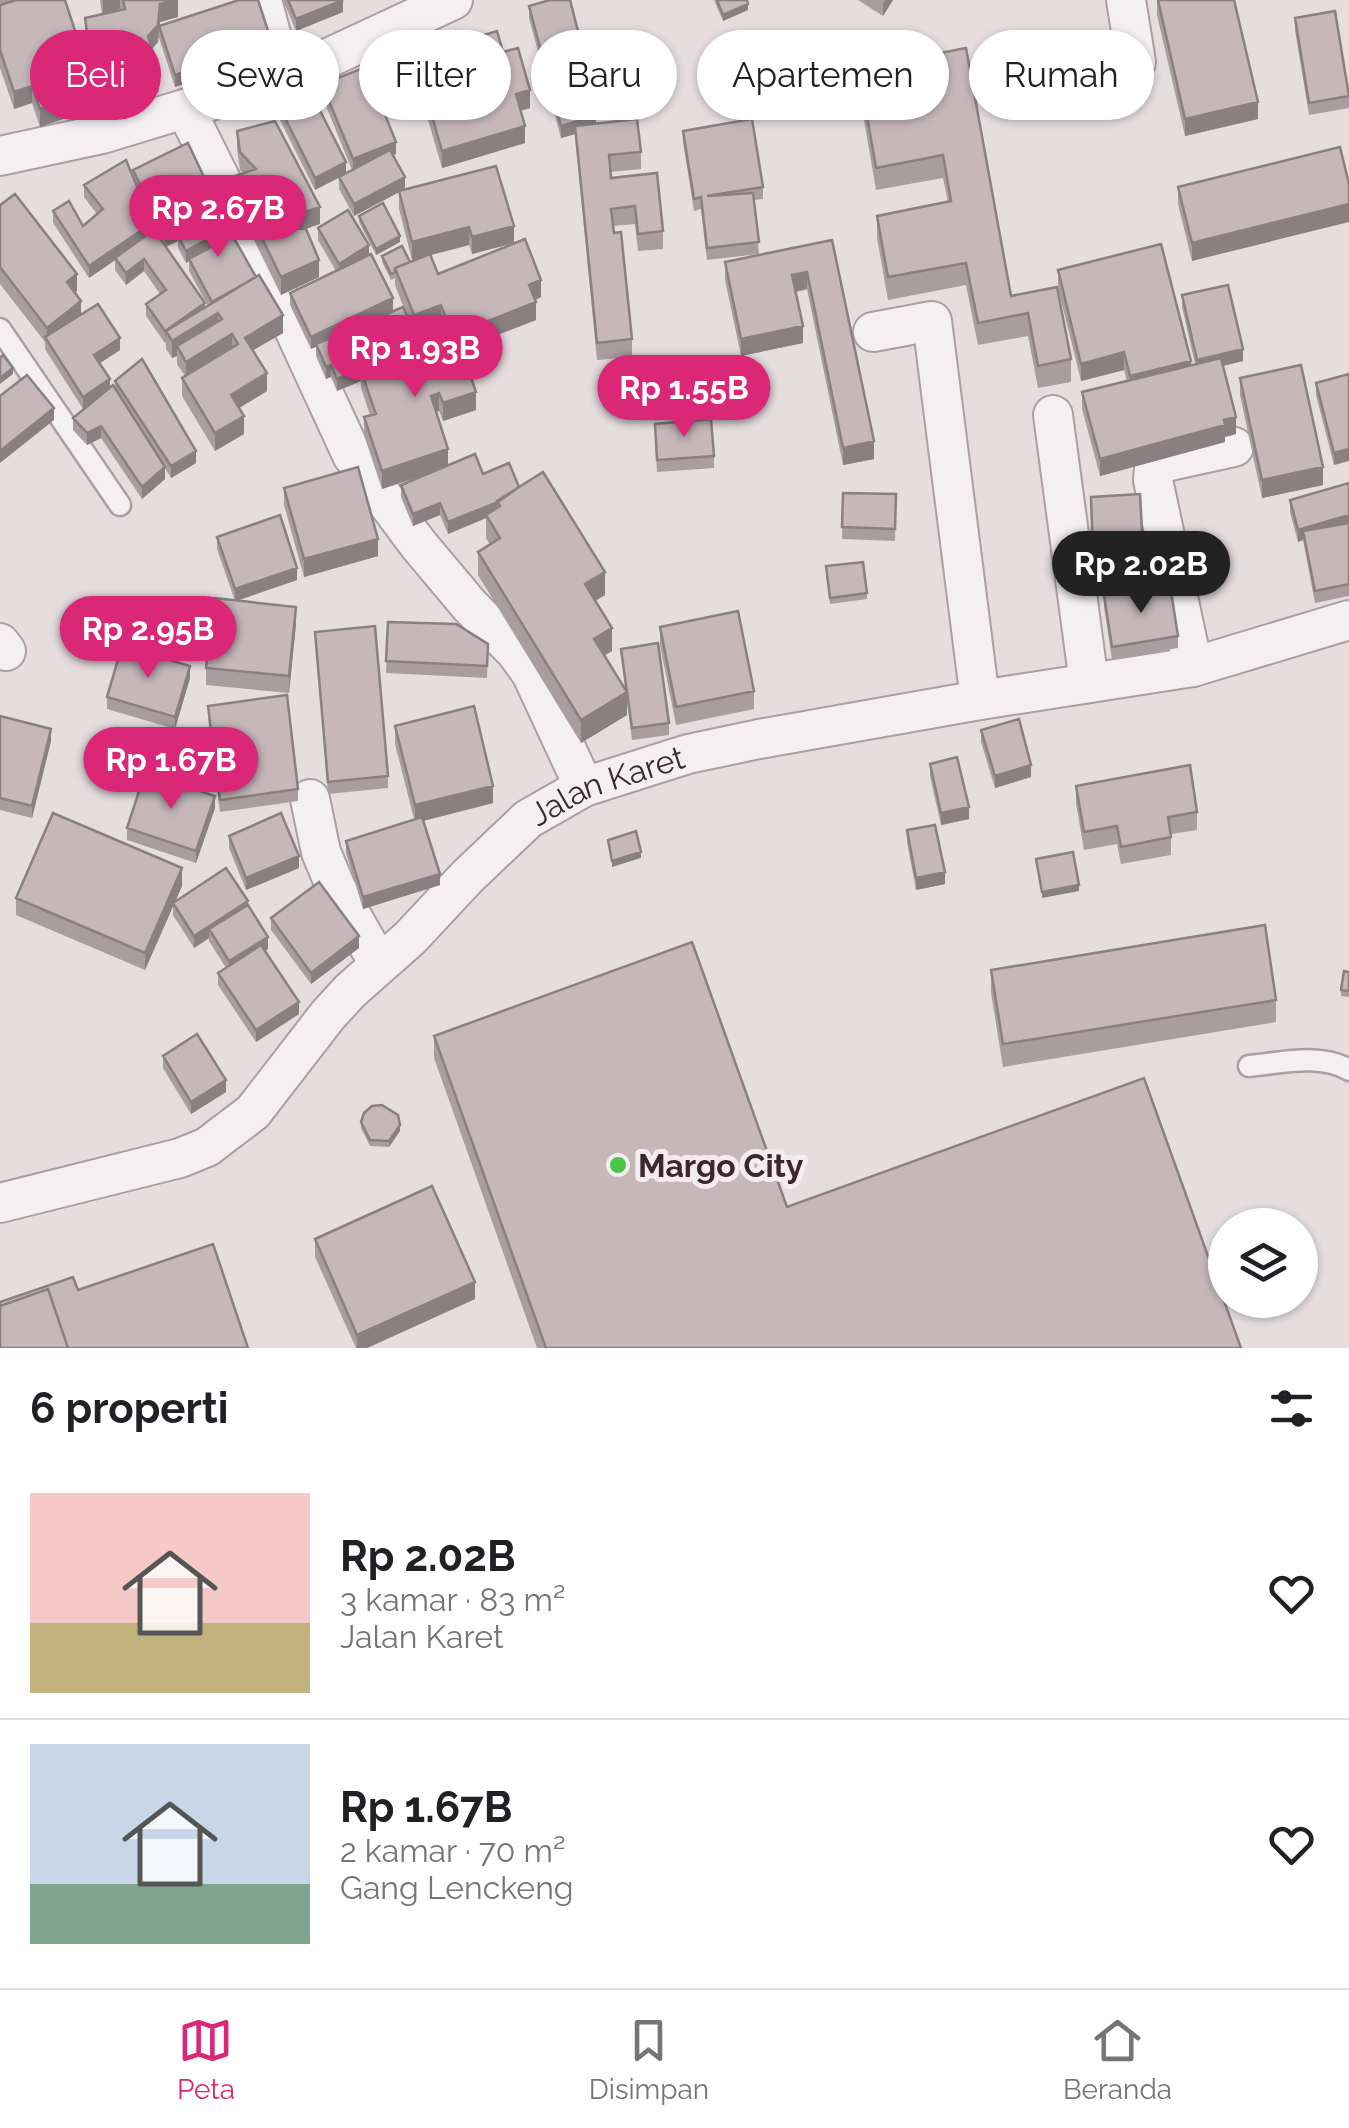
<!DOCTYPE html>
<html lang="id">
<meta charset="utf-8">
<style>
:root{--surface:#fff;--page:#f2f2f2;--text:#202124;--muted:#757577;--line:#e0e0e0;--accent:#db2777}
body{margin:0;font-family:Raleway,sans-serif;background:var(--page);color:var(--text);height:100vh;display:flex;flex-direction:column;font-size:38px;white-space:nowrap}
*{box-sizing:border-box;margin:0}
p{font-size:32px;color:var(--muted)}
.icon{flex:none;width:55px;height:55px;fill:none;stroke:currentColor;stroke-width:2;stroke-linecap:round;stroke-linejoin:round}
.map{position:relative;height:1348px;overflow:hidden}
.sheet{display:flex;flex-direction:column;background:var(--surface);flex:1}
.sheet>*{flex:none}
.guide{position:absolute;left:30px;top:30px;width:1290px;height:90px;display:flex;gap:20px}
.fabs{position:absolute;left:1208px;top:1208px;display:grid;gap:20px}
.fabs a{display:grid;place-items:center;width:110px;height:110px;border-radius:50%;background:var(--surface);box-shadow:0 2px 8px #0004;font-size:50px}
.price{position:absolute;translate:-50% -85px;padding:0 22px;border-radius:35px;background:var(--accent);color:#fff;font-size:32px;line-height:65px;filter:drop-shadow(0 2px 5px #0008)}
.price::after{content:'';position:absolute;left:50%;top:60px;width:30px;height:22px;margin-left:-15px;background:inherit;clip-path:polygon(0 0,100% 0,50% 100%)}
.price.current{background:#222;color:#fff}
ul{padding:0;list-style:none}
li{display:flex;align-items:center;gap:30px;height:250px;padding:0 30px}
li+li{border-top:2px solid var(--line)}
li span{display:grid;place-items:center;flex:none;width:280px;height:200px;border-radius:0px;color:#555}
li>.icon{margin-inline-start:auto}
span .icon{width:120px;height:120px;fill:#fffc;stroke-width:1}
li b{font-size:42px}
h2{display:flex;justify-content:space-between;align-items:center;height:120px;padding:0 30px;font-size:42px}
.chip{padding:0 35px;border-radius:45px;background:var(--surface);box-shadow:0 2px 8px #0004;font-size:35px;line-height:90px}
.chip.current{background:var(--accent);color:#fff}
.menu{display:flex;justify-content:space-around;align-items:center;height:140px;border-top:2px solid var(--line);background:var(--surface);font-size:28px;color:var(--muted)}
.menu a{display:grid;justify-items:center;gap:5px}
.menu .current{color:var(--accent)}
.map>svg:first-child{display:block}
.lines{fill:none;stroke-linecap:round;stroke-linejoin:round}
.service-casing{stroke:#ac9fa2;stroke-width:25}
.minor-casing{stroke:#ac9fa2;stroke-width:42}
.service{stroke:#f4eff0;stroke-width:20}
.minor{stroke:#f4eff0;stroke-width:38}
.wall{fill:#a99da0;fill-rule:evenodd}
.shaded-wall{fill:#8a8082}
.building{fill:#c5b7ba;stroke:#8a8082;stroke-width:2.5}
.poi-dot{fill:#47c745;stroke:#f4ecee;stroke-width:4}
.labels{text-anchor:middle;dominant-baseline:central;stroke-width:10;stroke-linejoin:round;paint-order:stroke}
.street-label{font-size:32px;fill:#3b272c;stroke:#f4ecee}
.poi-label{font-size:32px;font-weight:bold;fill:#3b272c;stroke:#f4ecee;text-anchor:start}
</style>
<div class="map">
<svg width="1349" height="1348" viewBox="0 0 1349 1348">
<rect width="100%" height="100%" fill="#e6dddf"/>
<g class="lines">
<!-- service casing -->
<g class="service-casing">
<path id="service" d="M0,329L120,505
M1249,1066C1280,1063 1321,1053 1349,1070"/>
</g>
<!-- minor casing -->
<g class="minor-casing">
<g id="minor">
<path d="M262,0L283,79"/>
<path d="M1126,0L1136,62"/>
<path d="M186,110L280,299L352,455L418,544L470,606L515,651L531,673L584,787"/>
<path d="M0,156L102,134L283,79L453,0"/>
<path d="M873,332L932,321L980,700"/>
<path d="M1053,415L1089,683"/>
<path d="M0,643L6,651"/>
<path d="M1193,667L1153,480L1154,469L1161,463L1234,447"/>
<path d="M310,799L321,852L336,888L379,964"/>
<path id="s1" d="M0,1203L180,1158L207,1147L253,1112L328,1015L350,991L410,938L467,877L528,819L584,787L688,754L759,739L980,700L1193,667L1349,620"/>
</g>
</g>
<!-- service -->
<use href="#service" class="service"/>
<!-- minor -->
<use href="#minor" class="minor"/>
</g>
<!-- wall -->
<path class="wall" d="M0,0H65L91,79L85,35V18L102,14L100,0H178V17L160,22V26L272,55L175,87L159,38V28L158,42L152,49L159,74V92L95,104L92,87V100L69,108V117L40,127L32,103L14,109L0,68Z
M283,0H343V12L296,31Z
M714,0H747L748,10L723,21Z
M858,0H893L883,16Z
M1157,0L1258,119L1185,136L1157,15Z
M529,6L610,89L590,94L596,124L641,152V169L611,172V178L663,231V249L638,251L635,224L613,226L632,339V357L597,360L575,134L561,138L529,18Z
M1295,18L1349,96V108L1309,115L1295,30Z
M966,48L1011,296L1071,359V382L1038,388L1028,336L978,345L966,285L888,300L877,238V216L948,202L943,178L876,190L859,91V69Z
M436,49L503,52L530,108L520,111L525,143L442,168L426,113V95L442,90L436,66Z
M322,84L396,154L393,155L405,189L400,191L514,243L472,254L469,245L430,255L438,274L541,297L535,300L536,320L461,349L476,410L443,421L439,411L436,412L448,465L483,474L519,487L605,595L595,601L612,651L604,655L625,690L621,649L669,723V735L632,740L627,701V715L581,743L478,575V552L490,545L486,538V518L448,534L440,515L413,526L401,497V485L430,473L382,489L364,435V417L370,415L361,388V381L337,391L331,377L326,379L316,356V347L311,349L290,305V293L336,271L318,240V228L369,255L393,310L367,322L413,332L395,285V278L391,280L382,262V256L410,262L422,257L412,260L399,209V192L354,216L339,189V177L341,176L315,190L278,116V104L346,173L352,170L322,96ZM426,328V342L428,349L419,352L414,333Z
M237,131L320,224L306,229L319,277L281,295L232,195V177L244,173L240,170L237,149Z
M683,131L763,187V199L754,200L759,254L707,260L701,209L694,211L683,142Z
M133,170L219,221L208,226L283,333L253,350L267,391L239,408L244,434L215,451L182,396V378L185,376L177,364V356L172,358L166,349V342L165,343L146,316V304L160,294L144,271L126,285L115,270V260L89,278L53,223V211L83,226L97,214L84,197V185L133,178ZM145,206L161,240L152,232ZM178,241V248L186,263L189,261V271L208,306L205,308L166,247Z
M1349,184L1192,261L1178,204V187Z
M0,205L77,291L75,293L81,314L120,350L100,363L110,387H115V381L196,463L171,478L165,468V479L142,499L101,438L87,445L73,430V418L90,404L83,409L45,349V342L0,284Z
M359,216L400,242L376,255L359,222Z
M832,240L874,459L843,465L807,289L795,292L803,343L741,356L725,280V262Z
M1058,270L1191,365L1195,364L1182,307V295L1243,361L1223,366L1236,434L1225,437V442L1100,476L1082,409V392L1127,381L1124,370L1081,381L1058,288Z
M1349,374L1334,465L1316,395V383Z
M1240,378L1323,485L1262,498L1240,395Z
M655,436L714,456V468L657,472Z
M1349,483V596L1315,603L1303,540L1298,542L1290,512V500Z
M284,488L378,556L304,577L284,505Z
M843,493L896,494L895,541L842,539Z
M1091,497L1143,550L1156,549L1157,587L1178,636V648L1112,659L1104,607V595L1111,594L1094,595Z
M217,537L297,580L237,601L296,624L289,693L206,685V668L235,601L217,549Z
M826,572L867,593V599L830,604Z
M388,622L488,644L487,678L386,673Z
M660,627L754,691V709L676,725L660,645Z
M315,632L388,776V788L328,794Z
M190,678L175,729L107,709V697Z
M208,706L298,789V801L220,812L208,718Z
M0,716L51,741L32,818L0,810Z
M395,726L493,803L423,821L440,885L363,909L346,853V841L414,819L395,744Z
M981,730L1031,777L995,788L981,742Z
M930,764L969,819L941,825L930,776Z
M1076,786L1197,812V830L1171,834V855L1121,864L1117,844L1084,850L1076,803Z
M215,808L196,863L127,840V828Z
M907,830L945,884L916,890L907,842Z
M229,836L299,868L246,890L229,848Z
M182,886L175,902L248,906L268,949L265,951L299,1014L256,1042L218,985V973L226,968L209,941V938L194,948L173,915V906L145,970L16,915V898Z
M271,918L359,948L311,984L271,930Z
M991,970L1276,1000V1022L1003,1067L991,993Z
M1349,972V997L1341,996V990Z
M434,1036L787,1207L1241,1348H537L434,1058Z
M163,1056L226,1092L191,1114L163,1068Z
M361,1122L400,1131L389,1147L370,1146L361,1128Z
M315,1239L475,1299L367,1348H356L315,1257Z"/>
<!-- shaded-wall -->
<path class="shaded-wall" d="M103,0H120V8L103,17Z
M178,0V17L160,22L158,42L148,53V36L160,4Z
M343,0V12L296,31V19Z
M885,0H893L883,16V4Z
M748,4V10L723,21V15Z
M272,43V55L175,87V75Z
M610,77V89L587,95V83Z
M92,83V100L69,108V117L40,127V109L66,91Z
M32,86V103L14,109V92Z
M530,90V108L516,112V94Z
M1258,102V119L1185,136V119Z
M596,116V128L575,126V134L561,138V126Z
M525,126V143L442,168V151Z
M396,142V154L353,171V159Z
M346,162V174L315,190V178Z
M405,177V189L354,216V204Z
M1349,204V222L1192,261V243Z
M282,207V224L269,229V211Z
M320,207V224L286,235V218Z
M219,209V221L180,240L178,236V241L165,247V235Z
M152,223V235L89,278V266Z
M514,226V243L472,254V237Z
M469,227V245L412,260V242Z
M400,236V242L376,255V249Z
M211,237V249L186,263V251Z
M369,245V257L339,276V264Z
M144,259V271L126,285V273Z
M319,260V277L281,295V277Z
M807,272V289L792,293V275Z
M77,274V291L67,299V282Z
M541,280V297L529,303V285Z
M393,298V310L311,349V337Z
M81,301V319L47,341V328Z
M536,302V320L453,352V335Z
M205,303V315L166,331L165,343V331Z
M441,305V322L414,333V315Z
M218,313V331L177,346V356L172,358V341Z
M283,315V333L245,355V338Z
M803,326V343L741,356V339Z
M232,334V352L186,380V362Z
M120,338V350L94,367V355Z
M419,344V356L361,371V381L337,391V379Z
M1243,349V361L1197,372V360Z
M1124,352V370L1081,381V364Z
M1191,361V378L1130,394V376Z
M331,365V377L326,379V367Z
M13,368V374L0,384V378Z
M267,373V391L231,413V395Z
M110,379V391L83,409V397Z
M476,392V410L443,421V403Z
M439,393V411L431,413V396Z
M54,408V420L0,463V451Z
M244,416V434L215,451V433Z
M1236,417V434L1225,437V442L1100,476V459Z
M101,426V438L87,445V433Z
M874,441V459L843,465V448Z
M448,449V467L382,489V471Z
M1349,449V461L1334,465V453Z
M196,451V463L171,478V466Z
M165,467V479L142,499V487Z
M1323,467V485L1262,498V480Z
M497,502V514L486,515V518L448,534V522Z
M440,503V515L413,526V514Z
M1349,515V527L1303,531V540L1298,542V530Z
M378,539V556L304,577V559Z
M297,568V580L235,601V589Z
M605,572V595L585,607V584Z
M296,607V624L289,693V676Z
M612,628V651L594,662V639Z
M190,666V678L175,729V717Z
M627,692V715L581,743V720Z
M51,729V741L32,818V806Z
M1031,765V777L995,788V776Z
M493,786V803L415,823V805Z
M215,796V808L196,863V851Z
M969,807V819L941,825V813Z
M641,852V858L612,867V861Z
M299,856V868L246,890V878Z
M182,868V886L145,970V953Z
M945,872V884L916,890V878Z
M440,874V885L363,909V897Z
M1079,885V891L1042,898V892Z
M248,901V913L209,929V938L194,948V936Z
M359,936V948L311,984V973Z
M268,937V949L229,973V961Z
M299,1002V1014L256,1042V1030Z
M226,1080V1092L191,1114V1102Z
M400,1125V1131L389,1147V1141Z
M475,1282V1299L367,1348H357V1335Z"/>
<!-- building -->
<path class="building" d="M16,0H65L92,83L66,91L69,99L40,109L32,86L14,92L0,50V5Z
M123,0H176L160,4L158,25L148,36L159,74L95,87L85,18L125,9Z
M239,0H258L272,43L175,75L159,26Z
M288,0H343L296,19Z
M550,0H570L586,62L605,57L610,77L587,83L596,116L561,126L529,6Z
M717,0H747L748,4L723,15Z
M1158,0H1234L1258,102L1185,119Z
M1335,11L1349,96L1309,103L1295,18Z
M497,31L503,52L518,48L530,90L516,94L525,126L442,151L426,95L447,89L436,49Z
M966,48L1011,296L1057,287L1071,359L1038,366L1028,313L978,323L966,263L888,277L877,216L951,201L943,155L876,168L859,69Z
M366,67L396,142L353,159L322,84Z
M309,89L346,162L315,178L278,104Z
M637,119L641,152L609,155L611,178L657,173L663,231L638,234L635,206L611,209L614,233L621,232L632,339L597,343L575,126Z
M752,119L763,187L707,196L753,193L759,242L707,248L701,197L694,199L683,131Z
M275,121L320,207L286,218L282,207L269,211L281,228L306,229L319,260L281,277L232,177L256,169L240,152L237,131Z
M188,143L219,209L165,235L133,170Z
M1340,147L1349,184V204L1192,243L1178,187Z
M390,150L405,177L354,204L339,177Z
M126,160L152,223L89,266L53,211L69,201L83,226L103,209L84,185Z
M496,166L514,226L472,237L469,227L412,242L399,191Z
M15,194L77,274L67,282L81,301L47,328L0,267V205Z
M383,203L400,236L376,249L359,216Z
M348,210L369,245L339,264L318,228Z
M205,221L212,232L226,224L256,277L212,302L189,259L215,245L211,237L186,251L178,236Z
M154,230L205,303L165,331L146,304L166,290L144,259L126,273L115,258Z
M525,239L541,280L529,285L536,302L453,335L441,305L414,315L395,268L430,254L438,274Z
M832,240L874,441L843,448L807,272L792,275L803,326L741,339L725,262Z
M1161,244L1191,361L1130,376L1124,352L1081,364L1058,270Z
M402,246L410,262L395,268V272L391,274L382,256Z
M371,254L393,298L311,337L290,293Z
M259,275L283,315L245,338L267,373L231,395L244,416L215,433L182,378L238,344L232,334L186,362L177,346L222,319L218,313L172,341L166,331Z
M1228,285L1243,349L1197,360L1182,295Z
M98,304L120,338L94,355L110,379L83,397L45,337Z
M403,307L419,344L337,379L331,365L326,367L316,344Z
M442,320L450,346L459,343L476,392L443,403L439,393L431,396L448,449L382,471L364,417L376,414L361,371L434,347L426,325Z
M3,355L13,368L0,378V358Z
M1221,358L1236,417L1224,420L1225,425L1100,459L1082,392Z
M142,359L196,451L171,466L115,381Z
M1301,365L1323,467L1262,480L1240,378Z
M1349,374V449L1334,453L1316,383Z
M27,375L54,408L0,451V396Z
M113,385L165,467L142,487L101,426L87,433L73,418Z
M711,419L714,456L657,460L655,424Z
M475,454L483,474L509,463L519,487L498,502L448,522L440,503L413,514L401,485Z
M358,467L378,539L304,559L284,488Z
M543,472L605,572L585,584L612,628L594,639L627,692L581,720L478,552L500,538L486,515L500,506L497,501Z
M1349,483V515L1298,530L1290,500Z
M843,493L896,494L895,529L842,527Z
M1140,494L1143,550L1156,549L1157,580L1094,583L1091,497Z
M280,515L297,568L235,589L217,537Z
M1349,523V584L1315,591L1303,531Z
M863,562L867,593L830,598L826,566Z
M1170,585L1178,636L1112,647L1104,595Z
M214,598L296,607L289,676L206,668Z
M738,611L754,691L676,707L660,627Z
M388,622L456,624L488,644L487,666L386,661Z
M375,626L388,776L328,782L315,632Z
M658,643L669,723L632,728L621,649Z
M122,646L190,666L175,717L107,697Z
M287,695L298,789L220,800L208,706Z
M474,706L493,786L415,805L395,726Z
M0,716L51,729L32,806L0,798Z
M1019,719L1031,765L995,776L981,730Z
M957,757L969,807L941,813L930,764Z
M1190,765L1197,812L1168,817L1171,837L1121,847L1117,826L1084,832L1076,786Z
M145,773L215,796L196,851L127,828Z
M53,813L182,868L145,953L16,898Z
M281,813L299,856L246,878L229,836Z
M422,817L440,874L363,897L346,841Z
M935,825L945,872L916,878L907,830Z
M636,831L641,852L612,861L608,840Z
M1073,852L1079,885L1042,892L1036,859Z
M226,868L248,901L194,936L173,903Z
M319,882L359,936L311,973L271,918Z
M248,905L268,937L229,961L209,929Z
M1265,925L1276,1000L1003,1044L991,970Z
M692,942L787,1207L1144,1078L1241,1348H546L434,1036Z
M261,945L299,1002L256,1030L218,973Z
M1344,971L1349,972V991L1341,990Z
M197,1034L226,1080L191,1102L163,1056Z
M382,1105L398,1115L400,1125L389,1141L370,1140L361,1122L364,1113L372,1106Z
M432,1186L475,1282L357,1335L315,1239Z
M213,1244L248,1348H68L48,1289L0,1306V1302L73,1277L78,1290Z
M48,1289L68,1348H0V1306Z"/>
<!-- markers -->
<circle class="poi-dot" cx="618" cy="1165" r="10"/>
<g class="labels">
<!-- street labels -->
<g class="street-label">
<text stroke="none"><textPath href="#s1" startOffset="762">Jalan Karet</textPath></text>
</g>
<!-- poi labels -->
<g class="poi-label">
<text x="638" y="1165">Margo City</text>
</g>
</g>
</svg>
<div class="fabs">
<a><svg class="icon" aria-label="layers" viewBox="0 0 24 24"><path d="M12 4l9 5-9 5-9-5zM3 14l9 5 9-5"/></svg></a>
</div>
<b class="price" style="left:218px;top:260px">Rp 2.67B</b>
<b class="price" style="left:415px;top:400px">Rp 1.93B</b>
<b class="price" style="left:684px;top:440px">Rp 1.55B</b>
<b class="price current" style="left:1141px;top:616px">Rp 2.02B</b>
<b class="price" style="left:148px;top:681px">Rp 2.95B</b>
<b class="price" style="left:171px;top:812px">Rp 1.67B</b>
<div class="guide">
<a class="chip current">Beli</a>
<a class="chip">Sewa</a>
<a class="chip">Filter</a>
<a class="chip">Baru</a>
<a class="chip">Apartemen</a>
<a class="chip">Rumah</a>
</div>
</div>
<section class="sheet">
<h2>6 properti<svg class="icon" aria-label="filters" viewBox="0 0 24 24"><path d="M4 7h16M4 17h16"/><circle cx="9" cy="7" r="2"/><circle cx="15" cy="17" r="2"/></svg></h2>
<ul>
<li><span style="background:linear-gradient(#f6c9c9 65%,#c2b280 0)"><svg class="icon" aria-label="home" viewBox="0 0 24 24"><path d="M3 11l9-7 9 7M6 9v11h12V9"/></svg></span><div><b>Rp 2.02B</b><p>3 kamar · 83 m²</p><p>Jalan Karet</p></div><svg class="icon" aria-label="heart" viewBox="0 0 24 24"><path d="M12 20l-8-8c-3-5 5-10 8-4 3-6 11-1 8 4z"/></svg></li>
<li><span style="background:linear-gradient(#c9d6e8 70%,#7fa58c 0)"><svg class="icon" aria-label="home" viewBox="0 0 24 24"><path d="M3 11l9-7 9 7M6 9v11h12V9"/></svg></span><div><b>Rp 1.67B</b><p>2 kamar · 70 m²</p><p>Gang Lenckeng</p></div><svg class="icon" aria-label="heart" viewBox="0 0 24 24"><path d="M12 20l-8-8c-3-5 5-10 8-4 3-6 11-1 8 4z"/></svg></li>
</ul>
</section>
<nav class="menu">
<a class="current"><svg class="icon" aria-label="map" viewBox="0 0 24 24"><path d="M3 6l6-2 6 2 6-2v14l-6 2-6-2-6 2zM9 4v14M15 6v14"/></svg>Peta</a>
<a><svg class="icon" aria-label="saved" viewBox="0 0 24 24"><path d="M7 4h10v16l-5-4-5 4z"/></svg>Disimpan</a>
<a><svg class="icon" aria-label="home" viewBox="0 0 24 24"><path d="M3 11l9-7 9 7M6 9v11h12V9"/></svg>Beranda</a>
</nav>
